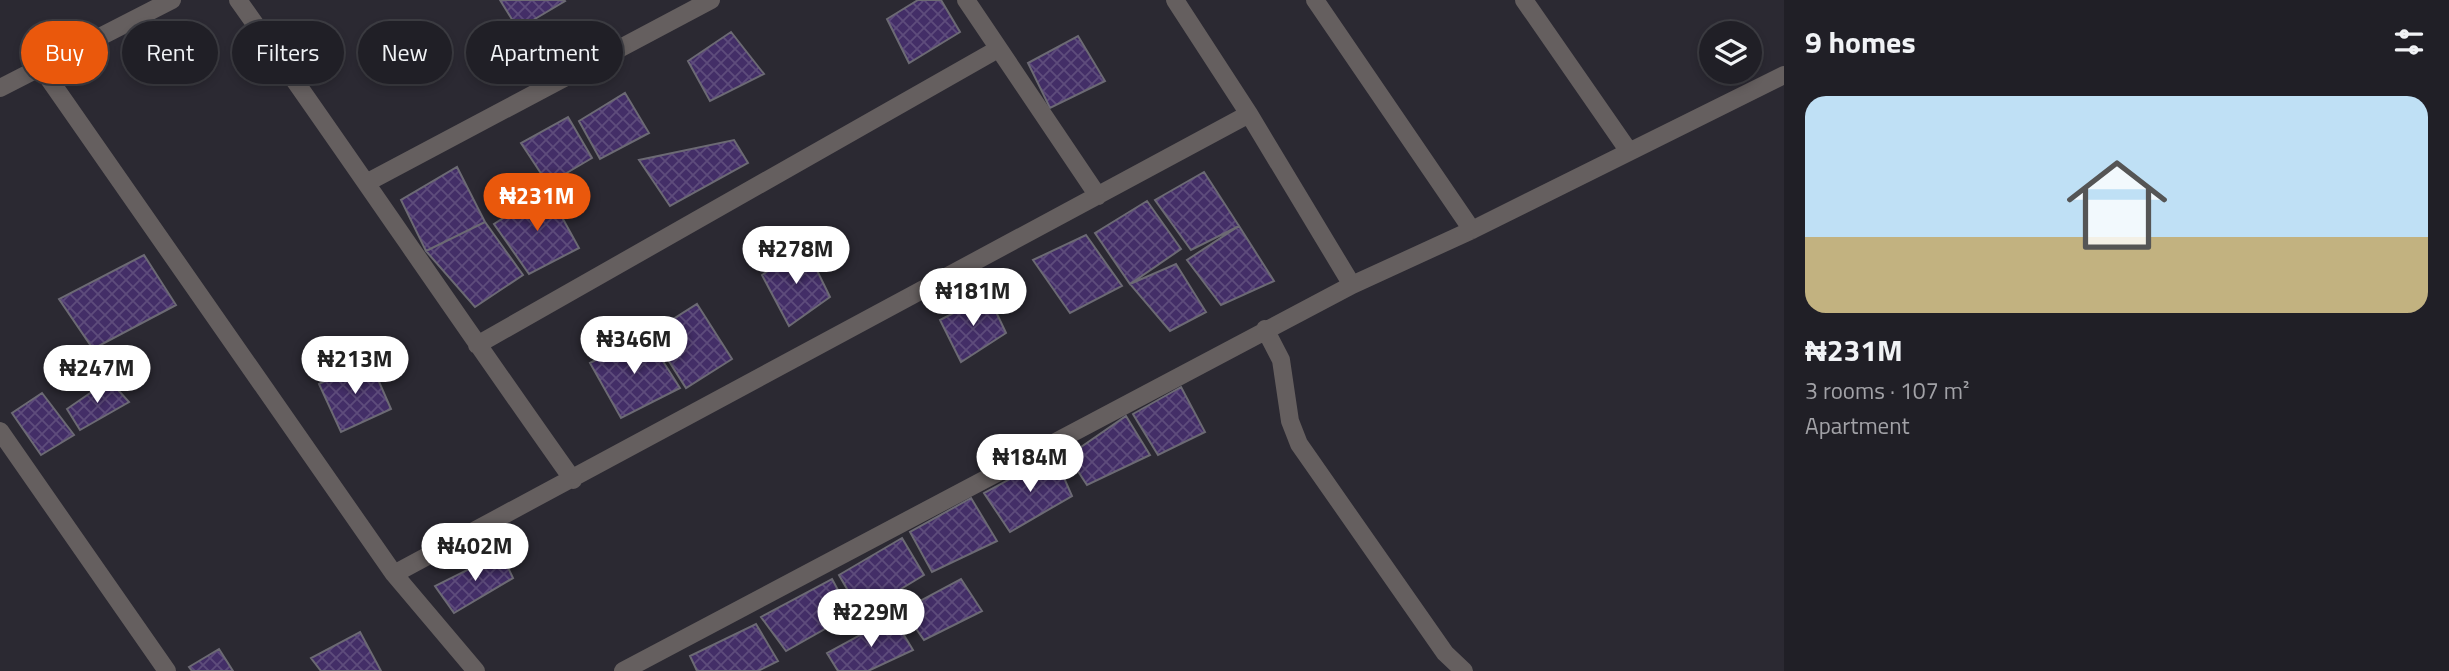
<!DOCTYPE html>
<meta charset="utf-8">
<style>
:root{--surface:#201f26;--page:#2d2c32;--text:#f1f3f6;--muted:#a2a2a7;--line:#3d3d43;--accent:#ea580c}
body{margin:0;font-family:"Titillium Web",sans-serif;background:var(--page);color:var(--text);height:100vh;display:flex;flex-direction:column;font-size:26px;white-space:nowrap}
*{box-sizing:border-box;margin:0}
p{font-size:23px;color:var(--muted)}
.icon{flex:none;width:38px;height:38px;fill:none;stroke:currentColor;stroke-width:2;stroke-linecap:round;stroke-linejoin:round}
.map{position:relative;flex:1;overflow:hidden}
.sheet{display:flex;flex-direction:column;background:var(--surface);width:665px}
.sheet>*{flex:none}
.top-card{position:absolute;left:21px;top:21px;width:665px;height:63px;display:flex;gap:14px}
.fabs{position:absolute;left:1699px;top:21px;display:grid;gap:14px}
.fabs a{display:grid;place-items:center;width:63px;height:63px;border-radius:50%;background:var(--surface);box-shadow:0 4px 10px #0003,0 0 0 2px var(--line);font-size:35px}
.price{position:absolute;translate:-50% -60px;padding:0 16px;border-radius:24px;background:#fff;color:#222;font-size:23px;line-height:46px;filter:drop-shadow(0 2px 4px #0008)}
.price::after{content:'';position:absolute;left:50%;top:42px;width:21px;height:16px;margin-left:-10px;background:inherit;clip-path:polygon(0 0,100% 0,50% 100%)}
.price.selected{background:var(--accent);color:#fff}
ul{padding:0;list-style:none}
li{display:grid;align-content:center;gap:14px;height:371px;padding:0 21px}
li span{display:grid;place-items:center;height:217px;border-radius:21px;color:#555}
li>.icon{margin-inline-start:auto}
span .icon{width:126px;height:126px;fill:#fffc;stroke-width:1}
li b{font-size:30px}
h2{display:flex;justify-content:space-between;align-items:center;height:84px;padding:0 21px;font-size:30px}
.pill{padding:0 24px;border-radius:32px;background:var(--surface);box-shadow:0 4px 10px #0003,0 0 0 2px var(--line);font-size:24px;line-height:63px}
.pill.selected{background:var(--accent);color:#fff}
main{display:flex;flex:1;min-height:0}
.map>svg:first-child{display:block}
.building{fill:url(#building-cross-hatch);stroke:#6c6a74;stroke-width:2}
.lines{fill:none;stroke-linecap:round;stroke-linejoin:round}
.minor{stroke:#655f5f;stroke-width:18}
</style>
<main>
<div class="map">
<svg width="1784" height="671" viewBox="0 0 1784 671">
<defs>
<pattern id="building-cross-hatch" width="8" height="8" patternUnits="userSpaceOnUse" patternTransform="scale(1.75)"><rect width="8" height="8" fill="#432e67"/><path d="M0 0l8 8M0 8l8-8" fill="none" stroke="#5e4c7c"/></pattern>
</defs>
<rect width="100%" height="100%" fill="#2b2932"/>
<!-- building -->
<path class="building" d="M500,0H564L565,1L518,29Z
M918,0H941L960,32L909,63L887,19Z
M731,32L764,74L710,101L688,61Z
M1078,36L1105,81L1050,108L1028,63Z
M625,93L649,133L600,159L579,121Z
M568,117L592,158L548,184L521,143Z
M734,140L748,163L670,206L639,160Z
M457,167L485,222L426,251L401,200Z
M1204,172L1239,226L1191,250L1155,200Z
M547,190L579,248L529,274L494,224Z
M1147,201L1181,249L1130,284L1095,233Z
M485,222L523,275L475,307L426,251Z
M1239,226L1274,281L1221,305L1187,260Z
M1086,235L1122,286L1070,313L1033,260Z
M805,246L830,297L789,326L762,275Z
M144,255L176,305L93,349L59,299Z
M1176,264L1206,312L1170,331L1130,284Z
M988,295L1006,333L961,362L940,320Z
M697,304L732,359L686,388L651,333Z
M645,333L680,388L621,418L590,363Z
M369,359L391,409L341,432L319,384Z
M109,380L129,402L80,430L67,409Z
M1181,387L1205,432L1158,455L1133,414Z
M42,393L74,435L41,455L12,413Z
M1126,416L1150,455L1087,485L1068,456Z
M1054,455L1072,496L1010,532L984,493Z
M971,498L997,541L932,572L910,532Z
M902,538L924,575L861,613L839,575Z
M501,553L513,578L454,613L435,586Z
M832,579L851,614L786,651L761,617Z
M961,579L982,611L924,640L903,610Z
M893,617L913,650L868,671H838L827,653Z
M756,624L778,661L758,671H697L690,656Z
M360,632L381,671H321L311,658Z
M219,649L233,671H192L189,667Z"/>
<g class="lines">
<!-- minor -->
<path class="minor" d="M238,0C351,159 460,321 573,480
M966,0L1098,196
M1175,0L1249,114L1352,285
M1315,0L1472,230
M1524,0L1628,150
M40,66L394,574L476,671
M0,88L172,0
M368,182L711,0
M1265,329L1281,360L1290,421L1299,444L1445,653L1464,671
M477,345L998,49
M0,431L167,671
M394,574L1249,114
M623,671L1352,285L1472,230L1784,75"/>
</g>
</svg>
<div class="fabs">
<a><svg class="icon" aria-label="layers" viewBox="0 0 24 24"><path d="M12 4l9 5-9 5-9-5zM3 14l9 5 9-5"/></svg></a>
</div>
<b class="price selected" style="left:537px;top:233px">₦231M</b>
<b class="price" style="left:796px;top:286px">₦278M</b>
<b class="price" style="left:973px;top:328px">₦181M</b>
<b class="price" style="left:634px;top:376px">₦346M</b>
<b class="price" style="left:355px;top:396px">₦213M</b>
<b class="price" style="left:97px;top:405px">₦247M</b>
<b class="price" style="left:1030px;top:494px">₦184M</b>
<b class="price" style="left:475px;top:583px">₦402M</b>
<b class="price" style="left:871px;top:649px">₦229M</b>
<div class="top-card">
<a class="pill selected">Buy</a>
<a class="pill">Rent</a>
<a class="pill">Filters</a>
<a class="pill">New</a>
<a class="pill">Apartment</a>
</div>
</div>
<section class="sheet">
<h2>9 homes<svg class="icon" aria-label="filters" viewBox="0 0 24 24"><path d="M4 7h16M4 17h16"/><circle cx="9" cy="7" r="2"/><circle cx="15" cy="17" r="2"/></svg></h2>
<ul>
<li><span style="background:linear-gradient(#bfe0f5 65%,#c2b280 0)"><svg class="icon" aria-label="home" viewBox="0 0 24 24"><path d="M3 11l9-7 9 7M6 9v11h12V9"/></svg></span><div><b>₦231M</b><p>3 rooms · 107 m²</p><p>Apartment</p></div></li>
</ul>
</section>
</main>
